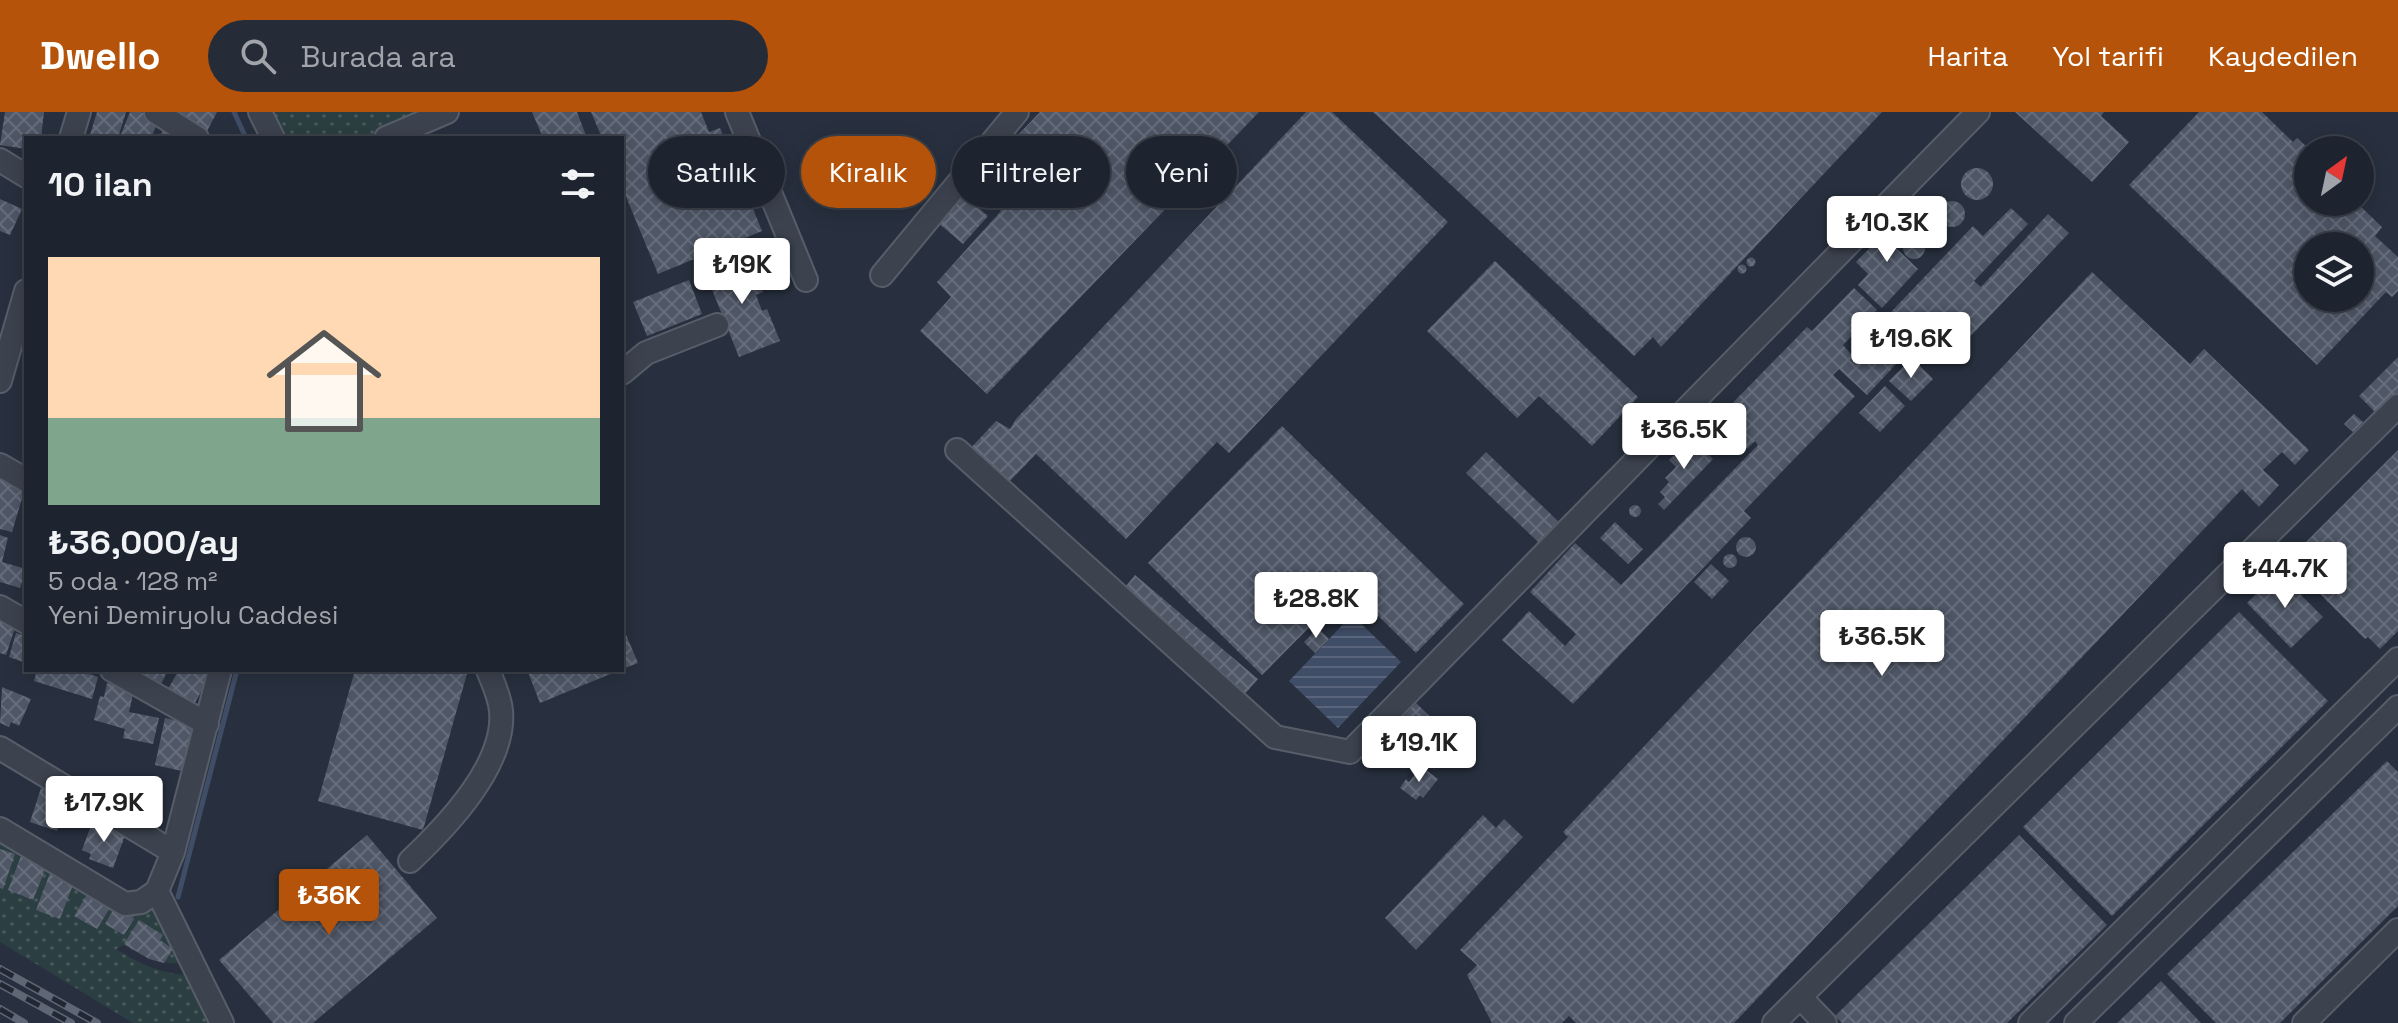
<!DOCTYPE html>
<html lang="tr">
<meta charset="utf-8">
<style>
:root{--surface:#1e242f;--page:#262c37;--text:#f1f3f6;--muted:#a1a4aa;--line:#3c414b;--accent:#b45309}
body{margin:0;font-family:"Space Grotesk",sans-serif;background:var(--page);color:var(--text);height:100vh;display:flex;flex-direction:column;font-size:30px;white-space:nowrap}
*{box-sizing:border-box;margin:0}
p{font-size:26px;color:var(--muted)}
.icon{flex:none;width:44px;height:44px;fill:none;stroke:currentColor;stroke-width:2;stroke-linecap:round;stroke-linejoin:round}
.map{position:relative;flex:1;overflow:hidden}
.side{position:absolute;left:24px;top:24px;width:600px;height:536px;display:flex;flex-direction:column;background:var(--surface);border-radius:0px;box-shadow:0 4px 20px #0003,0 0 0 2px var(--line)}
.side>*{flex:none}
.guide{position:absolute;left:648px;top:24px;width:760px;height:72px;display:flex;gap:16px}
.needle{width:52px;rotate:33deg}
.buttons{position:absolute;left:2294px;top:24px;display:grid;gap:16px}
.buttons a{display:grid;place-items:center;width:80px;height:80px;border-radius:50%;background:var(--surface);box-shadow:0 4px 20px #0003,0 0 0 2px var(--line);font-size:40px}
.price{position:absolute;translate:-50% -68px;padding:0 18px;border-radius:8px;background:#fff;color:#222;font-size:26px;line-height:52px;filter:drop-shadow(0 2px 4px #0008)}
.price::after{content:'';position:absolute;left:50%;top:48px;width:24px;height:18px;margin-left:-12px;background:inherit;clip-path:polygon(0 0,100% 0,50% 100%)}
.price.current{background:var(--accent);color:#fff}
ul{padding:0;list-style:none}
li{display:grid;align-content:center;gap:16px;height:424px;padding:0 24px}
li span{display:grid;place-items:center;height:248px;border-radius:0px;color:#555}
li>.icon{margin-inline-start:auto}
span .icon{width:144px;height:144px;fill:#fffc;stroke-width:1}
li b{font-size:34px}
h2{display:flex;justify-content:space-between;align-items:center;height:96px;padding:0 24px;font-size:34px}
.tag{padding:0 28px;border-radius:36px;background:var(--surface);box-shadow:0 4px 20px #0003,0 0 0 2px var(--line);font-size:28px;line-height:72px}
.tag.current{background:var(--accent);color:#fff}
header{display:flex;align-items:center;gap:48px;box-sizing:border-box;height:112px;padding:0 40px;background:var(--accent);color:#fff}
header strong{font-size:38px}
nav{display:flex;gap:44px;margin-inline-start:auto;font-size:28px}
.search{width:560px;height:72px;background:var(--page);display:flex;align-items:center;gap:20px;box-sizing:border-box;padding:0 28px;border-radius:44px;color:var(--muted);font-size:30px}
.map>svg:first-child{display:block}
.grass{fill:url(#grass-dots)}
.water{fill:url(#water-rules)}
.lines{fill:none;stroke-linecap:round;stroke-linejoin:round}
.stream{stroke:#404d66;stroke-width:5}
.building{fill:url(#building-cross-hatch);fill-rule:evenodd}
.minor-casing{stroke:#575e69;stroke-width:26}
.minor{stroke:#3c434f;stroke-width:22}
.rail-casing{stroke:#5f6775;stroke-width:8}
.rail{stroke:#212834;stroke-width:5;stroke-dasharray:15;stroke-linecap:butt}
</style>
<header>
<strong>Dwello</strong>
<div class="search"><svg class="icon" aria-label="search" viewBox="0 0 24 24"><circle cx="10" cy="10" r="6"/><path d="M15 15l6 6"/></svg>Burada ara</div>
<nav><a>Harita</a><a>Yol tarifi</a><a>Kaydedilen</a></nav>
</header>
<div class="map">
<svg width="2398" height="911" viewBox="0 0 2398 911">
<defs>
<pattern id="grass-dots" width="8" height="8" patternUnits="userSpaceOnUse" patternTransform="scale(2)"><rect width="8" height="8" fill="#2b3e41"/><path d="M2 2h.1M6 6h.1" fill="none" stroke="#48585b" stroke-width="1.8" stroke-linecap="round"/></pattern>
<pattern id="water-rules" width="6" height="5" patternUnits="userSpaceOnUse" patternTransform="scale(2)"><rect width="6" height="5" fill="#404d66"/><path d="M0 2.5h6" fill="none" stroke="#5a657b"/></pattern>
<pattern id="building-cross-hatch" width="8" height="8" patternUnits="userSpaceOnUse" patternTransform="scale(2)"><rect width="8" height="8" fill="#4f5767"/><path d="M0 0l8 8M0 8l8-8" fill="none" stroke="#666d7b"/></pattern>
</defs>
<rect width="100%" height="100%" fill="#28303f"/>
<!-- grass -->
<path class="grass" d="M265,0H425L365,26H278Z
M0,726L132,804L153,788L182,851C159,853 143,844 124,833L116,837C137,851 162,862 188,863L211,911H133L0,830Z"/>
<!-- water -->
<path class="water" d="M1352,503L1401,550L1338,616L1289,569Z"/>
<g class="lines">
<!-- stream -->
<path class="stream" d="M234,0L246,26
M178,785L237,558"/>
</g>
<!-- building -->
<path class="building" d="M5,0H44L41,26H26V37L0,33Z
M97,0H126L118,26H89Z
M130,0H141L159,7L151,26H131L121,22Z
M172,0H217L206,21Z
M532,0H577L587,26H543Z
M591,0H701L709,20L720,16L762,119L658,162L622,75V26H602Z
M1040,0H1259L987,282L920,219L951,185L937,170L1001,99L973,70Z
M1306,0H1332L1448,110L1229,341L1217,330L1126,427L1036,342L1005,374L968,339L996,309L1010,317L1016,307Z
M1373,0H1882L1661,235L1653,225L1634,244Z
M2015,0H2104L2101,4L2129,30L2092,70Z
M2199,0H2262L2293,30L2297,26L2308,36V90H2356L2382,115L2375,124L2398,145V179L2392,185L2386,180L2317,253L2129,73ZM2308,134H2360V186H2308Z
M167,12L190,26H158Z
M1961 72a16 16 0 1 1 32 0a16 16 0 1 1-32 0Z
M961,81L988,104L963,132L936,109Z
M0,87L22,97L10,123L0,119Z
M1939 102a13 13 0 1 1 26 0a13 13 0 1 1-26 0Z
M2011,96L2028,112L1974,169L1981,175L2048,102L2069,121L1962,233L1937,209L1867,283L1839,257L1833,263L1855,284L1744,399L1751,406L1573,592L1502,528L1529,499L1565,534L1576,522L1530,480L1575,431L1621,473L1758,333L1755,329L1747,337L1716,308L1807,215L1812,219L1854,176L1877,198L1843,233L1851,242L1973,114L1983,124Z
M1904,101L1915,112L1894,134L1918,157L1882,196L1858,173L1868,162L1856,150Z
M1919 114a7 7 0 1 1 14 0a7 7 0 1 1-14 0Z
M1931 127a6 6 0 1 1 12 0a6 6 0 1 1-12 0Z
M1903 136a11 11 0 1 1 22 0a11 11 0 1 1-22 0Z
M748,143L763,180L756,183L762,199L767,197L780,229L739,245L705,160Z
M1746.5 150a4.5 4.5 0 1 1 9 0a4.5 4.5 0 1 1-9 0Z
M1495,149L1638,285L1592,334L1539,284L1517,306L1427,219Z
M1737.5 157a4.5 4.5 0 1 1 9 0a4.5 4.5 0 1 1-9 0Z
M2092,160L2190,252L2204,237L2309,338L2295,353L2282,340L2263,358L2279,373L2259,395L2242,377L1734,911H1576L1569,904L1562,911H1492L1467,863L1477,853L1460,838L1568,725L1563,720Z
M689,168L702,202L647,224L633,190Z
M2398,245V290L2382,307L2359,284Z
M1912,246L1933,267L1911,289L1889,269Z
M1885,274L1905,294L1880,320L1859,301Z
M2354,302L2363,310L2353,320L2344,312Z
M1282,314L1464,492L1416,541L1349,475L1262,563L1148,451Z
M1692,326L1713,347L1664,398L1658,392L1665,385L1660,380L1669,370L1665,366L1676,355L1669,348Z
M2398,338V519L2380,537L2368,525L2365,527L2287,449Z
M1486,340L1558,409L1538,430L1466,361Z
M0,365L26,373L12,420L0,417Z
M1629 399a6 6 0 1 1 12 0a6 6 0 1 1-12 0Z
M1615,410L1643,437L1628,452L1600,426Z
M0,423L8,426L2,450L26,457L20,476L0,470Z
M1736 435a10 10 0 1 1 20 0a10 10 0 1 1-20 0Z
M1723 449a7 7 0 1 1 14 0a7 7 0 1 1-14 0Z
M1711,452L1729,469L1712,487L1694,470Z
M2278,460L2323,505L2291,536L2247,491Z
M1135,463L1258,567L1244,583L1122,479Z
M2239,500L2328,589L2112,804L2023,715Z
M0,501L12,506L9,514L15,516L6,543L0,541Z
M622,513L638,551L622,557Z
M1318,516L1329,527L1315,541L1304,530Z
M16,521L26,524V551L9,545Z
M37,558H78L98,565L92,587L34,569Z
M144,558H168L161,572L141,564Z
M179,558H214L191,597L165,582Z
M355,558H468L423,718L318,689Z
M527,558H620L540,591Z
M107,571L134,578L129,600L159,606L153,632L123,626L125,617L94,608L100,584L104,585Z
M2,575L31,587L19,614L11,610L9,615L0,611Z
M1416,591L1435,609L1401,644L1383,627Z
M165,606L193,612L182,659L155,653Z
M2387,649L2398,660V794L2280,911H2216L2167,862Z
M1421,654L1438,667L1423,686L1420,683L1416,688L1400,676L1406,667L1409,670Z
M41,676L69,685L57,719L30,710Z
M1483,703L1496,716L1504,707L1523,725L1416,838L1385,806Z
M93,708L126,721L113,756L89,747L91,742L82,738Z
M367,723L437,806L313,911H273L219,848Z
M2019,723L2107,813L2007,911H1842L1835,904Z
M0,737L15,742L3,777L0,776Z
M21,744L47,753L33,788L8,778Z
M50,761L74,770L60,807L36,798Z
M88,781L111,794L97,817L74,804Z
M115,795L134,807L124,823L105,812Z
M139,808L163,823L160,828L173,837L164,851L149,847L124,832Z
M2161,869L2201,911H2117Z"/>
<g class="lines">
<!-- minor casing -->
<g class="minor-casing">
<path id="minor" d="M156,0L197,26
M260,0L273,26
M737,0L806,168
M71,26L79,0
M386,26L447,0
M0,48L26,64
M882,163L1017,0
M622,261L646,241L717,213
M0,269L26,179
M957,338L1275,625L1350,640L1978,0
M0,353L26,368
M0,495L26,510
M112,558L207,612
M0,636L173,740
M0,717L125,792L141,790L157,779
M410,749C446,715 506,653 501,599C500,585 493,571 488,558
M157,779L173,740L220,558
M157,779L222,911
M1774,911L1800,885
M1825,911L1800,885L2398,294
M2030,911L2398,547
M2076,911L2398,595
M2304,911L2398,818"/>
</g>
<!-- minor -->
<use href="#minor" class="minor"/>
<!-- rail casing -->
<g class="rail-casing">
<path id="rail" d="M0,857L97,911
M0,872L71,911
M0,897L24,911"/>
</g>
<!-- rail -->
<use href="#rail" class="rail"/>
</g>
</svg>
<div class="buttons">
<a><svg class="needle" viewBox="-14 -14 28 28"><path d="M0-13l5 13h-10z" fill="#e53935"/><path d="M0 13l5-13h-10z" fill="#a1a4aa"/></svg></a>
<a><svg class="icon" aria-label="layers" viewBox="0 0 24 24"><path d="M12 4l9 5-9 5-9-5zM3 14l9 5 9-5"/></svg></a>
</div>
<b class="price" style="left:1887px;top:152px">₺10.3K</b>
<b class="price" style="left:742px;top:194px">₺19K</b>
<b class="price" style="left:1911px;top:268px">₺19.6K</b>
<b class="price" style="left:1684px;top:359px">₺36.5K</b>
<b class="price" style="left:2285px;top:498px">₺44.7K</b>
<b class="price" style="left:1316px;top:528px">₺28.8K</b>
<b class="price" style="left:1882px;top:566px">₺36.5K</b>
<b class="price" style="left:1419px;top:672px">₺19.1K</b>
<b class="price" style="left:104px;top:732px">₺17.9K</b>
<b class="price current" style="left:329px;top:825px">₺36K</b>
<div class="guide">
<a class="tag">Satılık</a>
<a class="tag current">Kiralık</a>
<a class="tag">Filtreler</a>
<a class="tag">Yeni</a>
</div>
<section class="side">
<h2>10 ilan<svg class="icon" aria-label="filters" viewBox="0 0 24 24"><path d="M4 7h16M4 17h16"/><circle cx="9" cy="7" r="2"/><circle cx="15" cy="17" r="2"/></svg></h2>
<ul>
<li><span style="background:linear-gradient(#ffd9b3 65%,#7fa58c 0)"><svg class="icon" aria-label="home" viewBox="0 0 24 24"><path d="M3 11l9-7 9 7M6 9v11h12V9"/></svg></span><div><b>₺36,000/ay</b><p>5 oda · 128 m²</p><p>Yeni Demiryolu Caddesi</p></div></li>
</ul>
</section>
</div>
